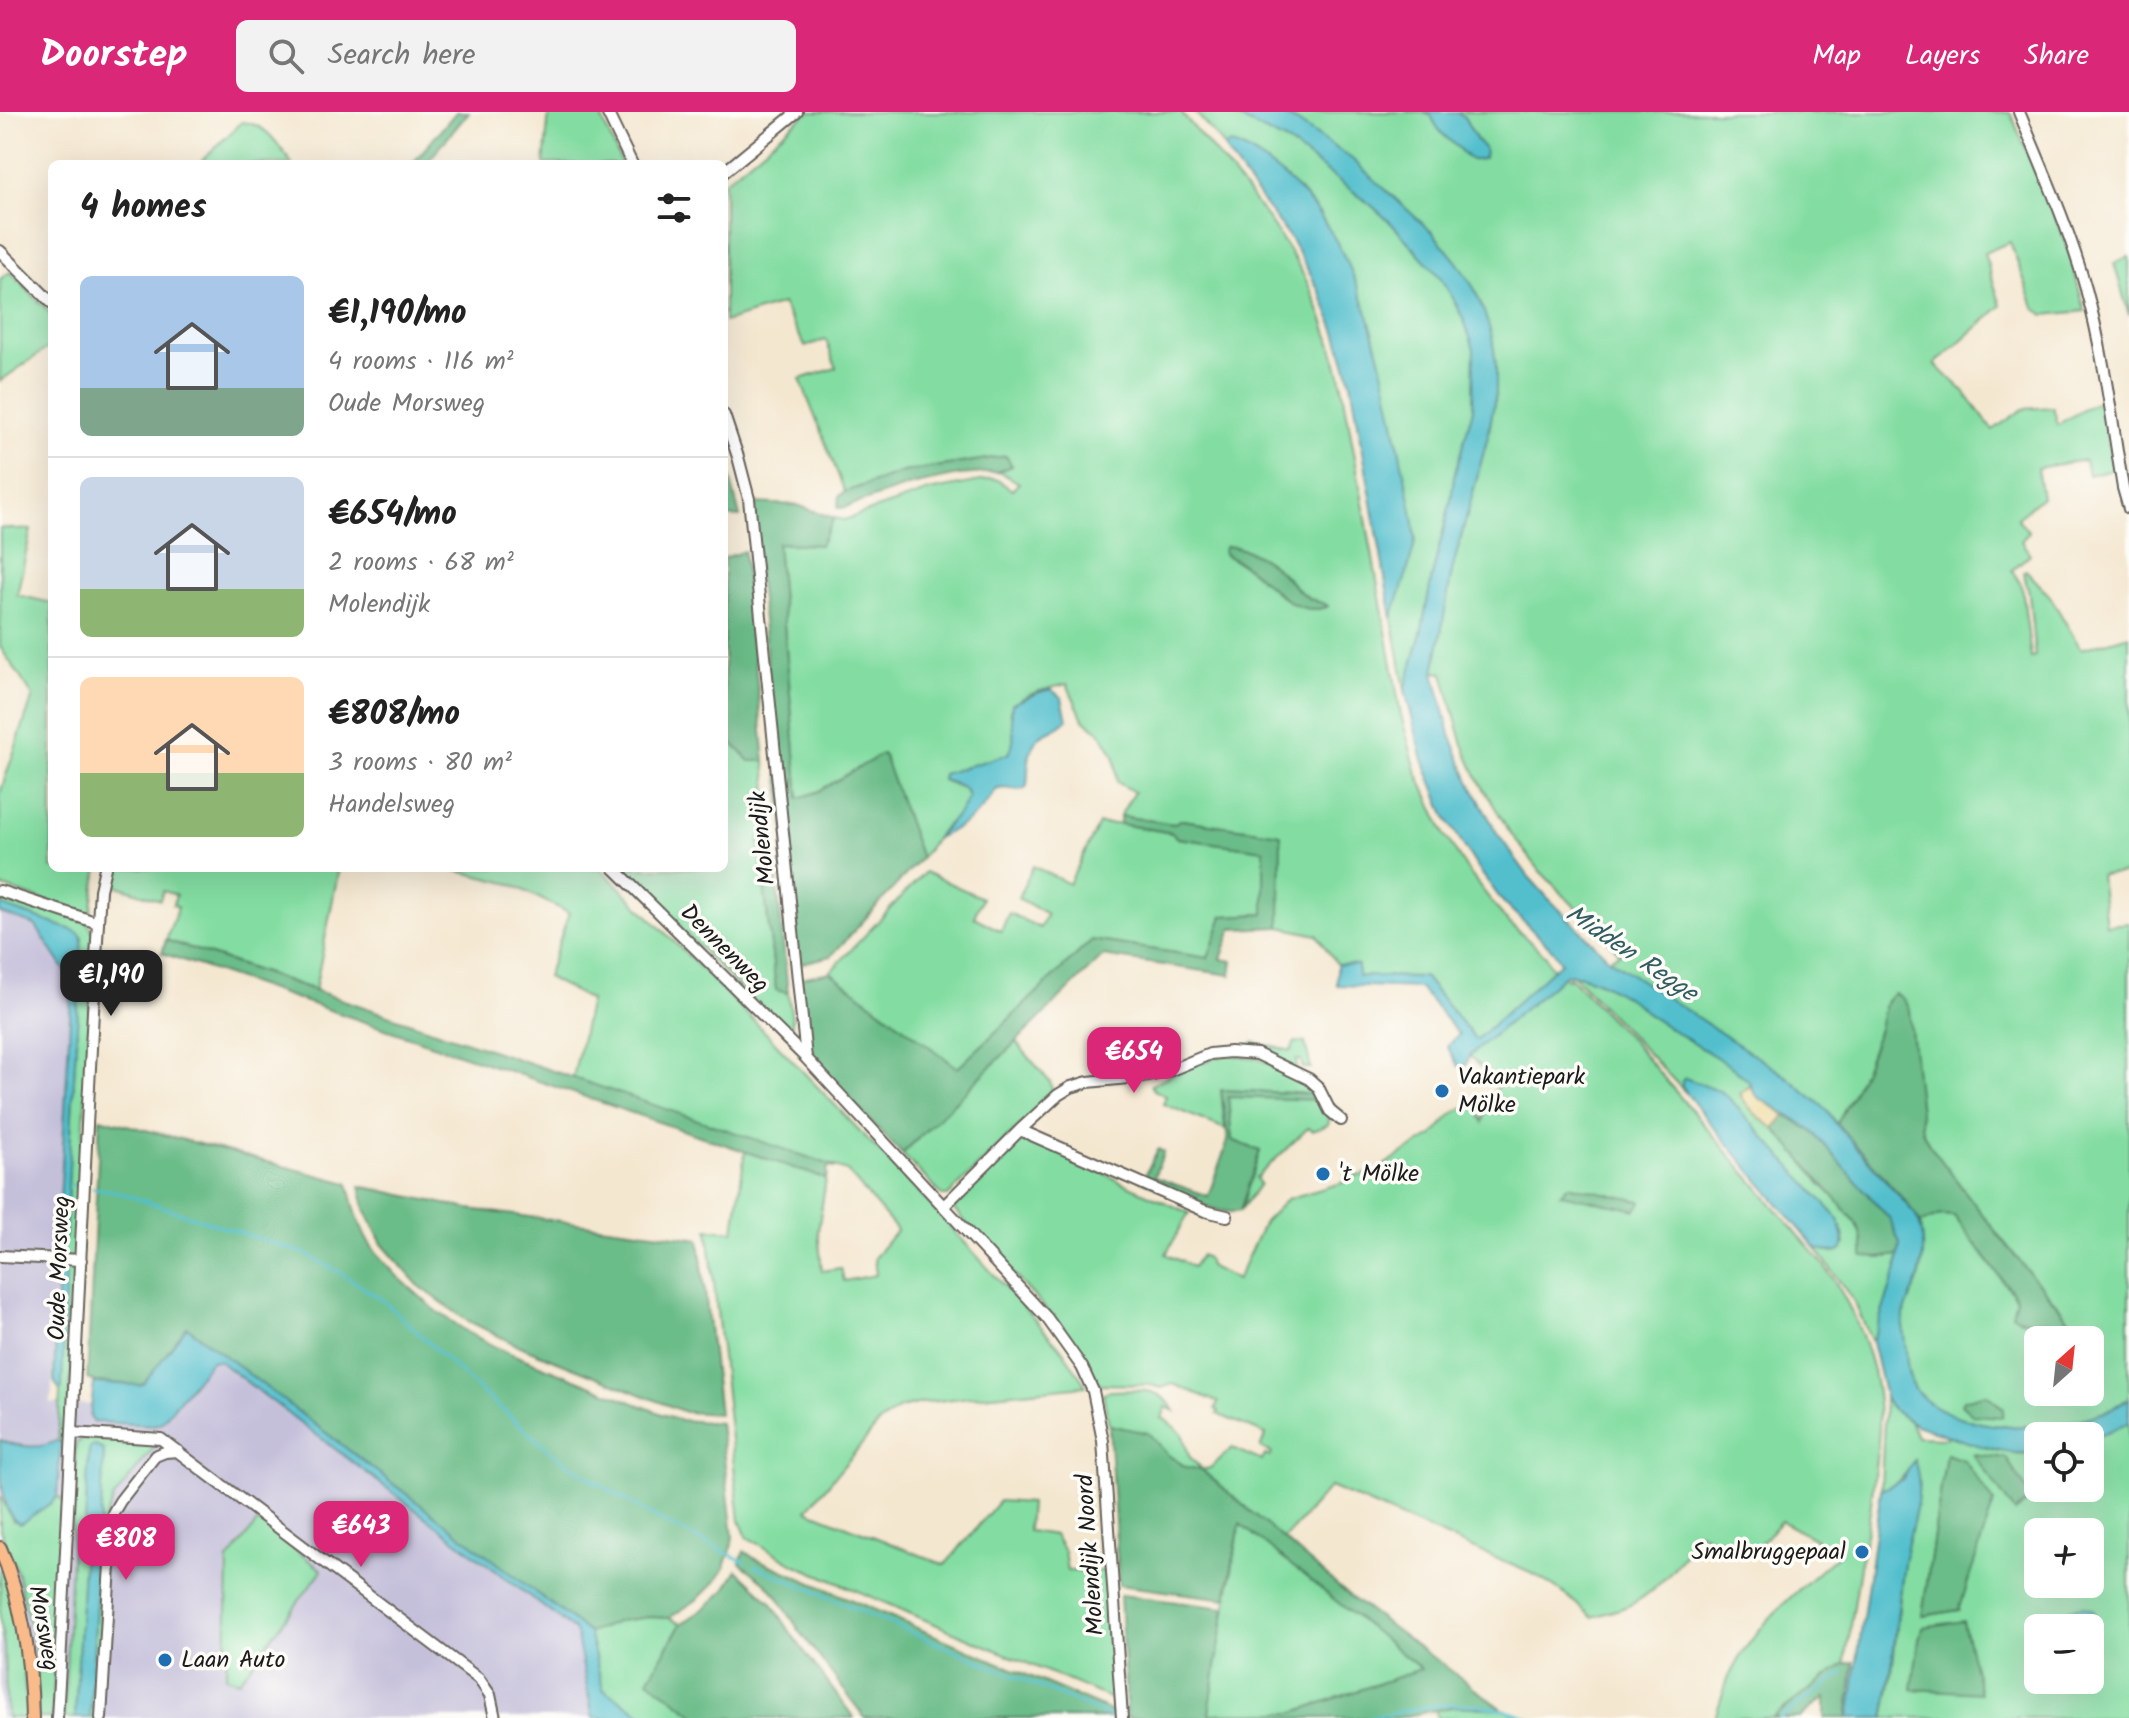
<!DOCTYPE html>
<meta charset="utf-8">
<style>
:root{--surface:#fff;--page:#f2f2f2;--text:#222;--muted:#767676;--line:#e0e0e0;--accent:#db2777}
body{margin:0;font-family:Kalam,sans-serif;background:var(--page);color:var(--text);height:100vh;display:flex;flex-direction:column;font-size:30px;white-space:nowrap}
*{box-sizing:border-box;margin:0}
p{font-size:26px;color:var(--muted)}
.icon{flex:none;width:44px;height:44px;fill:none;stroke:currentColor;stroke-width:2;stroke-linecap:round;stroke-linejoin:round}
.map{position:relative;flex:1;overflow:hidden}
.drawer{position:absolute;left:48px;top:48px;width:680px;height:712px;display:flex;flex-direction:column;background:var(--surface);border-radius:12px;box-shadow:0 8px 32px #0002}
.drawer>*{flex:none}
.needle{width:52px;rotate:27deg}
.fabs{position:absolute;left:2024px;top:1214px;display:grid;gap:16px}
.fabs a{display:grid;place-items:center;width:80px;height:80px;border-radius:12px;background:var(--surface);box-shadow:0 8px 32px #0002;font-size:40px}
.price{position:absolute;translate:-50% -68px;padding:0 18px;border-radius:16px;background:var(--accent);color:#fff;font-size:26px;line-height:52px;filter:drop-shadow(0 2px 4px #0008)}
.price::after{content:'';position:absolute;left:50%;top:48px;width:24px;height:18px;margin-left:-12px;background:inherit;clip-path:polygon(0 0,100% 0,50% 100%)}
.price.on{background:#222;color:#fff}
ul{padding:0;list-style:none}
li{display:flex;align-items:center;gap:24px;height:200px;padding:0 32px}
li+li{border-top:2px solid var(--line)}
li span{display:grid;place-items:center;flex:none;width:224px;height:160px;border-radius:12px;color:#555}
li>.icon{margin-inline-start:auto}
span .icon{width:96px;height:96px;fill:#fffc;stroke-width:1}
li b{font-size:34px}
h2{display:flex;justify-content:space-between;align-items:center;height:96px;padding:0 32px;font-size:34px}
header{display:flex;align-items:center;gap:48px;box-sizing:border-box;height:112px;padding:0 40px;background:var(--accent);color:#fff}
header strong{font-size:38px}
nav{display:flex;gap:44px;margin-inline-start:auto;font-size:28px}
.search{width:560px;height:72px;background:var(--page);display:flex;align-items:center;gap:20px;box-sizing:border-box;padding:0 28px;border-radius:12px;color:var(--muted);font-size:30px}
.map>svg:first-child{display:block}
.industrial{fill:#c5c0da}
.green{fill:#83dda2;stroke:#507c5f;stroke-width:2;fill-rule:evenodd}
.forest{fill:#6abc88;stroke:#436c52;stroke-width:2}
.sand{fill:#eeda9e;stroke:#857b5d;stroke-width:2}
.water{fill:#53bfcd;stroke:#386e74;stroke-width:2}
.lines{fill:none;stroke-linecap:round;stroke-linejoin:round}
.stream{stroke:#53bfcd;stroke-width:3}
.minor-casing{stroke:#68635b;stroke-width:14}
.major-casing{stroke:#68635b;stroke-width:16}
.minor{stroke:#fff;stroke-width:10}
.major{stroke:#fabb8b;stroke-width:12}
.poi-dot{fill:#1f6fb2;stroke:#fdfcf7;stroke-width:3}
.labels{text-anchor:middle;dominant-baseline:central;stroke-width:7;stroke-linejoin:round;paint-order:stroke}
.street-label{font-size:24px;fill:#1c1c1c;stroke:#fdfcf7}
.poi-label{font-size:24px;fill:#1c1c1c;stroke:#fdfcf7;text-anchor:start}
.water-label{font-size:26px;font-style:italic;fill:#325d63;stroke:#fdfcf7}
</style>
<header>
<strong>Doorstep</strong>
<div class="search"><svg class="icon" aria-label="search" viewBox="0 0 24 24"><circle cx="10" cy="10" r="6"/><path d="M15 15l6 6"/></svg>Search here</div>
<nav><a>Map</a><a>Layers</a><a>Share</a></nav>
</header>
<div class="map">
<svg width="2129" height="1606" viewBox="0 0 2129 1606">
<rect width="100%" height="100%" fill="#fdfcf7"/>
<filter id="ink" filterUnits="userSpaceOnUse"><feTurbulence type="fractalNoise" baseFrequency=".0125" numOctaves="2"/><feDisplacementMap in="SourceGraphic" scale="16" xChannelSelector="R" yChannelSelector="G"/><feConvolveMatrix kernelMatrix="1 2 1 2 8 2 1 2 1" color-interpolation-filters="sRGB"/></filter>
<filter id="wash" filterUnits="userSpaceOnUse"><feTurbulence type="fractalNoise" baseFrequency=".006" numOctaves="4" result="noise"/><feDisplacementMap in="SourceGraphic" scale="32" xChannelSelector="R" yChannelSelector="G"/><feGaussianBlur stdDeviation="1.8" result="paint"/><feColorMatrix in="noise" values="0 0 0 0 0 0 0 0 0 0 0 0 0 0 0 0 0 1.4 0 .05"/><feComposite in="paint" operator="in"/></filter>
<g filter="url(#wash)">
<rect width="100%" height="100%" fill="#f4e7d0"/>
<!-- industrial -->
<path class="industrial" d="M0,800L77,827L51,1291L152,1295L199,1231L582,1521L603,1606H0Z"/>
<!-- green -->
<path class="green" d="M549,0H599L622,52H544Z
M808,0H1181C1221,49 1266,98 1298,153C1317,186 1330,225 1340,262L1401,603L1416,658L1445,723L1468,759L1506,808L1546,844L1550,853L1567,867L1570,865L1633,930L1821,1149C1855,1195 1879,1253 1879,1311C1879,1332 1875,1353 1873,1373C1871,1394 1868,1421 1861,1440L1862,1442L1845,1552L1772,1606H1715C1720,1591 1724,1574 1732,1559C1756,1511 1801,1476 1840,1441L1781,1409L1749,1444L1698,1420C1683,1447 1661,1475 1634,1491C1621,1498 1606,1501 1592,1505L1566,1483L1535,1463L1330,1375L1283,1428L1202,1359L1186,1355L1168,1343L1158,1333L1125,1317L1109,1313L1103,1282L1108,1279C1136,1279 1158,1272 1175,1299L1166,1295L1162,1306C1171,1310 1174,1316 1182,1321L1189,1344L1202,1358L1210,1356L1232,1336L1262,1349L1265,1343L1270,1345L1272,1341L1260,1336L1266,1322L1217,1302L1219,1299L1215,1297L1218,1290L1173,1272L1161,1276L1151,1273L1098,1272L1080,1238L1063,1216L954,1098L956,1087L1019,1025H1029L1042,1029L1125,1072L1189,1101L1166,1142L1193,1155L1201,1143L1207,1146L1209,1154L1237,1168L1264,1110L1287,1087L1345,1070L1346,1063L1358,1064L1378,1059L1387,1051L1432,1024L1452,1002L1470,992L1478,998L1483,1010L1485,1003L1481,993L1498,975L1470,944L1481,934L1424,865L1358,864V853L1337,852L1317,823L1280,815V722L1182,708L1174,712L1120,704L1134,680L1117,670L1115,646L1110,635L1098,618L1083,607L1067,572C1048,577 1020,581 1010,598C1013,614 1018,629 1008,642L943,662L942,668L965,677L968,686L959,701L940,720L921,746L882,643L817,680L799,687L777,431L820,433L834,406L844,408L929,379L991,367L998,368L1012,378L1019,371L1001,361L996,360L1012,354L1006,344L903,360L845,380L800,267L836,256L826,228L805,234L782,192L724,210V70ZM1236,435C1252,440 1267,447 1280,459C1297,475 1301,486 1325,492L1327,495L1320,497L1282,485L1249,457L1225,443Z
M1195,0H1227L1289,31L1371,93L1391,111L1440,165L1454,188L1465,211L1474,237L1473,297L1454,365L1451,388L1432,464L1422,517L1405,578L1392,506L1416,427L1380,246L1373,219L1345,148L1320,102L1302,81L1263,48L1239,34L1230,32L1225,35Z
M1275,0H1424L1431,3C1441,27 1452,26 1465,44L1476,27L1464,5L1457,0H2010L2056,107L2069,141L2085,199L2045,203L2035,197L2010,130L1984,141L2001,194L1935,252L1964,280L1993,318L2023,297L2053,295L2058,312L2100,288L2113,357L2088,363L2085,348L2037,356L2042,385L2017,406L2029,420L2021,429L2030,442L2012,458L2022,474L2031,546L2035,545L2029,481L2023,460L2026,458L2050,484L2081,537L2129,523V761L2100,763L2106,813L2129,811V1287C2118,1292 2108,1300 2096,1303C2046,1320 1952,1324 1916,1278C1906,1266 1903,1229 1903,1212C1903,1196 1914,1181 1919,1166C1925,1148 1923,1130 1921,1111L1940,1103L1954,1104L2016,1187L2013,1202L2020,1208L2060,1211L2075,1222L2077,1220C2064,1196 2041,1176 2023,1154C1991,1114 1960,1073 1929,1032L1922,1018L1919,1003L1879,917L1860,971L1837,1012L1827,998L1739,934L1609,847L1620,841L1541,760L1509,719L1478,667L1462,630L1443,561L1434,560L1452,459L1488,324L1496,281L1484,200L1296,9ZM2038,1228H2090V1280H2038Z
M242,10C267,11 279,34 292,52H198Z
M2129,145V203L2114,151Z
M10,160L52,203V233L0,269V167Z
M0,416L31,418L17,483L52,491V756H98L91,800L85,802L0,774V681L33,584L0,535Z
M728,627L750,649H765L772,721L762,723L759,729L776,878L788,881C790,895 795,913 789,925L620,756H724V631Z
M1099,712H1120L1172,721L1178,726L1264,738V802L1223,804L1208,846L1092,828L958,956L830,860L925,760L982,786L974,805L1001,819L1009,801L1040,816L1047,802L1018,786L1033,754L1069,772Z
M112,756H339L315,878L166,828L178,795L173,793L176,783L163,779L160,788L109,771Z
M446,756H600L762,917L927,1089L1064,1240L1086,1274L961,1286L922,1291L900,1296L880,1310L807,1398L945,1453L999,1389L1030,1391L1028,1419L1054,1423L1064,1439L1067,1459H1105L1114,1588L796,1453L747,1425L740,1409L708,1117L734,1119L745,1039L826,1067L818,1119L822,1159L841,1156L844,1169L876,1163L874,1146L897,1118L847,1059L573,966L590,888L547,865L569,801L511,772Z
M0,781L87,810L94,821L77,1143L73,1146L55,1145L56,1126L63,1129L65,1127L79,879L80,822L0,793Z
M1572,862C1601,867 1632,886 1653,906L1729,953L1749,969L1750,974L1744,979L1761,1007L1774,1016L1798,1041L1820,1071L1840,1090L1854,1108L1862,1122L1864,1132L1879,1146L1899,1143L1897,1157L1872,1230L1855,1191L1815,1135L1832,1141L1845,1132L1843,1120L1837,1105L1682,973L1687,982Z
M1016,930L1050,970L1052,976L1051,983L948,1084H943L902,1042Z
M1254,930L1291,939L1295,930L1305,931L1311,956H1303L1301,948H1296L1297,956L1243,937Z
M1227,943L1257,946L1306,969L1317,982L1221,978L1225,1017L1163,992L1166,984L1154,978L1151,973C1175,959 1200,949 1227,943Z
M1228,984L1321,988L1330,1005L1328,1013L1313,1019L1308,1016L1256,1066L1260,1072L1240,1099L1260,1039L1232,1028Z
M51,1150L73,1151L77,1153L67,1330L61,1331L58,1328L60,1279L62,1276V1158L52,1157Z
M1885,1285L1893,1297L1911,1311L1917,1325L1947,1326L1948,1323C1976,1333 2007,1345 2038,1341V1376H2090V1327L2129,1311V1606H1884L1891,1571L1904,1449L1919,1371L1914,1349C1905,1364 1897,1372 1881,1378ZM1946,1342L1960,1498L1923,1504H1922ZM2038,1420H2090V1472H2038ZM2095,1509L2090,1516V1568H2038V1516H2057Z
M84,1327L152,1328L155,1334L114,1386L106,1405L97,1606H90L104,1339L89,1338L75,1606H64L76,1333L78,1330Z
M0,1384L13,1409L51,1391L57,1385L64,1388L52,1606H38L34,1533L17,1459L0,1418Z
M258,1410L322,1458L239,1569L226,1565L228,1448Z
M1240,1411L1421,1557L1292,1601L1208,1602Z
M0,1446L7,1465L22,1531L27,1606H7L4,1534L0,1508Z
M649,1505L669,1506L681,1512L649,1568L699,1606H648L603,1577L589,1521L619,1509Z
M1456,1594L1503,1597L1520,1606H1437L1436,1598Z"/>
<!-- forest -->
<path class="forest" d="M456,0H469L426,52H412Z
M1006,344L1012,354L996,360L959,363L911,373L846,395L838,396L839,384L845,380L903,360Z
M724,348L726,349L740,405L724,404Z
M751,391L797,393L834,406L820,433L777,431L799,686L817,680L882,642L884,644L921,746L831,844L798,852Z
M1226,434C1245,436 1264,445 1278,458C1296,474 1300,486 1325,492L1328,494L1327,495C1292,505 1273,474 1248,456C1241,451 1233,447 1225,443L1223,439Z
M744,439L765,649H750L724,623V446Z
M1120,704L1174,712L1179,708H1182L1281,722L1280,815L1232,817L1221,847L1233,849L1231,863L1103,844L902,1042L816,952L810,940L800,866L830,860L958,956L1092,828L1208,846L1223,804L1264,802V738L1177,726L1172,721L1120,712Z
M772,721L788,881L776,878L759,729L762,723Z
M166,828L837,1055L836,1056L828,1055L826,1067L162,841Z
M1894,882C1903,885 1905,889 1909,898L1922,1019L1929,1032C1959,1072 1989,1112 2021,1151C2039,1174 2061,1195 2077,1219L2075,1223C2070,1219 2064,1213 2059,1211C2043,1206 2026,1213 2012,1202L2016,1186L1954,1104L1940,1103L1921,1111L1906,1090L1837,1012C1854,981 1869,951 1879,917C1882,904 1882,889 1894,882Z
M1221,978L1317,982L1321,988L1228,985L1232,1028L1260,1039L1240,1099C1217,1106 1166,1078 1142,1069L1158,1037L1164,1040L1154,1065L1208,1084L1228,1029Z
M1786,1003L1813,1020L1890,1107L1900,1132L1899,1143L1879,1146L1863,1145C1864,1130 1861,1121 1854,1108L1774,1016Z
M100,1006L348,1071L356,1101L366,1126L377,1142L396,1163L434,1197L469,1221L497,1236L662,1302L681,1308L720,1311L733,1424L731,1438L724,1457L714,1471L698,1487L669,1506L649,1505L619,1509L589,1521L187,1215L144,1271L140,1273L97,1270L87,1267Z
M1568,1073L1640,1089L1641,1090L1636,1098L1560,1082Z
M360,1074L469,1097L699,1127L719,1302L685,1300L517,1233L466,1208L418,1173L382,1132L365,1097Z
M1986,1282L2004,1297L2003,1305L1973,1303L1961,1292L1963,1288Z
M1109,1313L1148,1321L1168,1343L1186,1355L1202,1358L1352,1486L1503,1597L1456,1594L1397,1606H1127L1120,1483L1225,1496L1209,1602L1292,1601L1421,1557L1240,1412L1226,1487L1119,1473Z
M1946,1342L1964,1348L1994,1390L1959,1498L1922,1504Z
M1973,1342L2006,1346L2032,1386L2015,1400Z
M744,1439L754,1446L1097,1593L1114,1601L1115,1606H865L799,1518L777,1484L767,1472L740,1451Z
M737,1458L771,1490L793,1524L854,1606H699L648,1568L681,1512L705,1496L724,1479Z
M1963,1509L1980,1581L1912,1577L1919,1528L1922,1515Z
M1854,1550L1847,1606H1825V1585L1800,1606H1772L1834,1559L1845,1552Z"/>
<!-- sand -->
<path class="sand" d="M1750,974L1759,986L1786,1003L1774,1016C1759,1007 1748,997 1740,982Z"/>
<!-- water -->
<path class="water" d="M1227,0H1275L1296,9L1352,47L1434,122L1457,150L1474,176L1484,200L1492,224L1496,252V281L1488,324L1452,459L1434,560L1450,622L1469,669L1497,721L1529,765L1548,786L1609,847L1786,964L1827,998L1837,1013L1915,1102C1926,1120 1925,1147 1918,1167C1914,1180 1906,1193 1903,1207C1902,1217 1905,1228 1906,1238C1907,1248 1907,1258 1910,1268C1920,1294 1956,1305 1981,1311C2015,1318 2063,1314 2096,1303C2108,1300 2118,1292 2129,1287V1311L2090,1327V1324H2038V1341H2014L1980,1334L1916,1313L1892,1297L1885,1285L1872,1230L1897,1157L1900,1132L1890,1107L1813,1020L1795,1007L1759,986L1754,981L1749,969L1729,953L1653,906C1635,889 1590,858 1565,863L1470,943L1465,954H1458L1447,934L1459,923L1420,876L1337,873V852L1358,853V864L1424,865L1476,928L1561,850L1553,838L1503,790L1477,755L1446,705L1423,648L1405,578L1422,517L1432,464L1451,388L1454,365L1473,297L1474,237L1465,211L1454,188L1440,165L1391,111L1371,93L1289,31Z
M1424,0H1457L1464,5L1476,27L1485,37L1484,46C1468,53 1467,43 1456,34C1444,24 1437,18 1431,3Z
M1230,32C1248,36 1263,49 1277,59C1361,123 1382,248 1401,346C1406,371 1414,398 1415,424C1416,439 1397,489 1392,506L1351,270L1337,223L1321,182L1292,129L1228,43L1225,35Z
M1051,577L1062,586L1067,607C1061,615 1053,617 1045,621C1026,631 1029,655 1027,674C1020,683 1007,672 996,678C974,709 969,710 935,727L959,701L968,686C967,672 952,671 942,668L943,662L1008,642C1019,626 1009,610 1012,592L1037,581Z
M0,793L75,819L80,822L82,826L65,1127L63,1129L58,1126L72,869L35,813L0,801Z
M1685,966L1718,978L1726,983L1837,1105C1848,1131 1848,1149 1815,1135L1700,999L1682,974V969Z
M61,1158L66,1163L62,1277L60,1279L54,1269L58,1161Z
M187,1215L589,1521L603,1577L648,1606H593L577,1525L574,1518L219,1249H211L161,1311L154,1313L94,1310L90,1305L94,1271L140,1273L144,1271Z
M0,1328C19,1335 40,1338 58,1328L61,1331L57,1385L51,1391L20,1412C0,1403 0,1351 0,1328Z
M95,1334L104,1338L90,1606H75L89,1338L91,1335Z
M1914,1348C1927,1381 1908,1419 1904,1452C1896,1503 1894,1555 1884,1606H1849L1881,1378L1903,1367Z
M2083,1494L2094,1498L2095,1509L2090,1516H2057L2061,1515L2070,1496Z"/>
<g class="lines">
<!-- stream -->
<path class="stream" d="M72,1073H75
M93,1076L114,1079L303,1141L341,1161L384,1189L476,1275L549,1338L586,1364L660,1408L745,1450
M755,1454L1111,1605
M1369,1606C1429,1594 1468,1582 1528,1606
M1780,1606L1843,1561"/>
</g>
</g>
<g filter="url(#ink)">
<g class="lines">
<!-- minor casing -->
<g class="minor-casing">
<path id="minor" d="M607,0L632,52
M2019,0C2043,58 2069,116 2086,177C2104,242 2112,310 2123,376L2129,397
M724,60L797,0
M0,139L52,191
M724,303L738,345L749,387L806,946
M614,756L806,946L1047,1206L1082,1255L1093,1279L1103,1329L1122,1606
M0,779L98,811
M1020,1018L1205,1099L1227,1104
M944,1094L1020,1018L1058,983L1071,975L1088,970L1149,964L1171,958L1210,942L1230,940L1257,942L1309,967L1318,975L1330,999L1341,1008
M0,1144L81,1148
M73,1321L161,1327L479,1567L490,1583L495,1606
M57,1606C73,1330 83,1054 100,778L105,756
M101,1606L113,1401L120,1389L155,1344L165,1340L178,1339"/>
</g>
<!-- major casing -->
<g class="major-casing">
<path id="major" d="M0,1436C23,1490 31,1548 32,1606"/>
</g>
<!-- minor -->
<use href="#minor" class="minor"/>
<!-- major -->
<use href="#major" class="major"/>
</g>
</g>
<!-- markers -->
<g class="poi-dot">
<circle cx="1442" cy="979" r="8"/>
<circle cx="1323" cy="1062" r="8"/>
<circle cx="1862" cy="1440" r="8"/>
<circle cx="165" cy="1548" r="8"/>
</g>
<g class="labels">
<!-- street labels -->
<g class="street-label">
<text transform="translate(763 726) rotate(-96)">Molendijk</text>
<text transform="translate(724 837) rotate(45)">Dennenweg</text>
<text transform="translate(60 1156) rotate(-88)">Oude Morsweg</text>
<text transform="translate(1091 1443) rotate(-94)">Molendijk Noord</text>
<text transform="translate(43 1516) rotate(80)">Morsweg</text>
</g>
<!-- poi labels -->
<g class="poi-label">
<text x="1458" y="965">Vakantiepark<tspan x="1458" dy="28">Mölke</tspan></text>
<text x="1339" y="1062">'t Mölke</text>
<text x="1846" y="1440" text-anchor="end">Smalbruggepaal</text>
<text x="181" y="1548">Laan Auto</text>
</g>
<!-- water labels -->
<g class="water-label">
<text transform="translate(1631 842) rotate(34)">Midden Regge</text>
</g>
</g>
</svg>
<div class="fabs">
<a><svg class="needle" viewBox="-14 -14 28 28"><path d="M0-13l5 13h-10z" fill="#e53935"/><path d="M0 13l5-13h-10z" fill="#767676"/></svg></a>
<a><svg class="icon" aria-label="locate" viewBox="0 0 24 24"><circle cx="12" cy="12" r="6"/><path d="M12 2v4M12 18v4M2 12h4M18 12h4"/></svg></a>
<a>+</a>
<a>−</a>
</div>
<b class="price on" style="left:111px;top:906px">€1,190</b>
<b class="price" style="left:1134px;top:983px">€654</b>
<b class="price" style="left:361px;top:1457px">€643</b>
<b class="price" style="left:126px;top:1470px">€808</b>
<section class="drawer">
<h2>4 homes<svg class="icon" aria-label="filters" viewBox="0 0 24 24"><path d="M4 7h16M4 17h16"/><circle cx="9" cy="7" r="2"/><circle cx="15" cy="17" r="2"/></svg></h2>
<ul>
<li><span style="background:linear-gradient(#a9c7e8 70%,#7fa58c 0)"><svg class="icon" aria-label="home" viewBox="0 0 24 24"><path d="M3 11l9-7 9 7M6 9v11h12V9"/></svg></span><div><b>€1,190/mo</b><p>4 rooms · 116 m²</p><p>Oude Morsweg</p></div></li>
<li><span style="background:linear-gradient(#c9d6e8 70%,#8fb573 0)"><svg class="icon" aria-label="home" viewBox="0 0 24 24"><path d="M3 11l9-7 9 7M6 9v11h12V9"/></svg></span><div><b>€654/mo</b><p>2 rooms · 68 m²</p><p>Molendijk</p></div></li>
<li><span style="background:linear-gradient(#ffd9b3 60%,#8fb573 0)"><svg class="icon" aria-label="home" viewBox="0 0 24 24"><path d="M3 11l9-7 9 7M6 9v11h12V9"/></svg></span><div><b>€808/mo</b><p>3 rooms · 80 m²</p><p>Handelsweg</p></div></li>
</ul>
</section>
</div>
